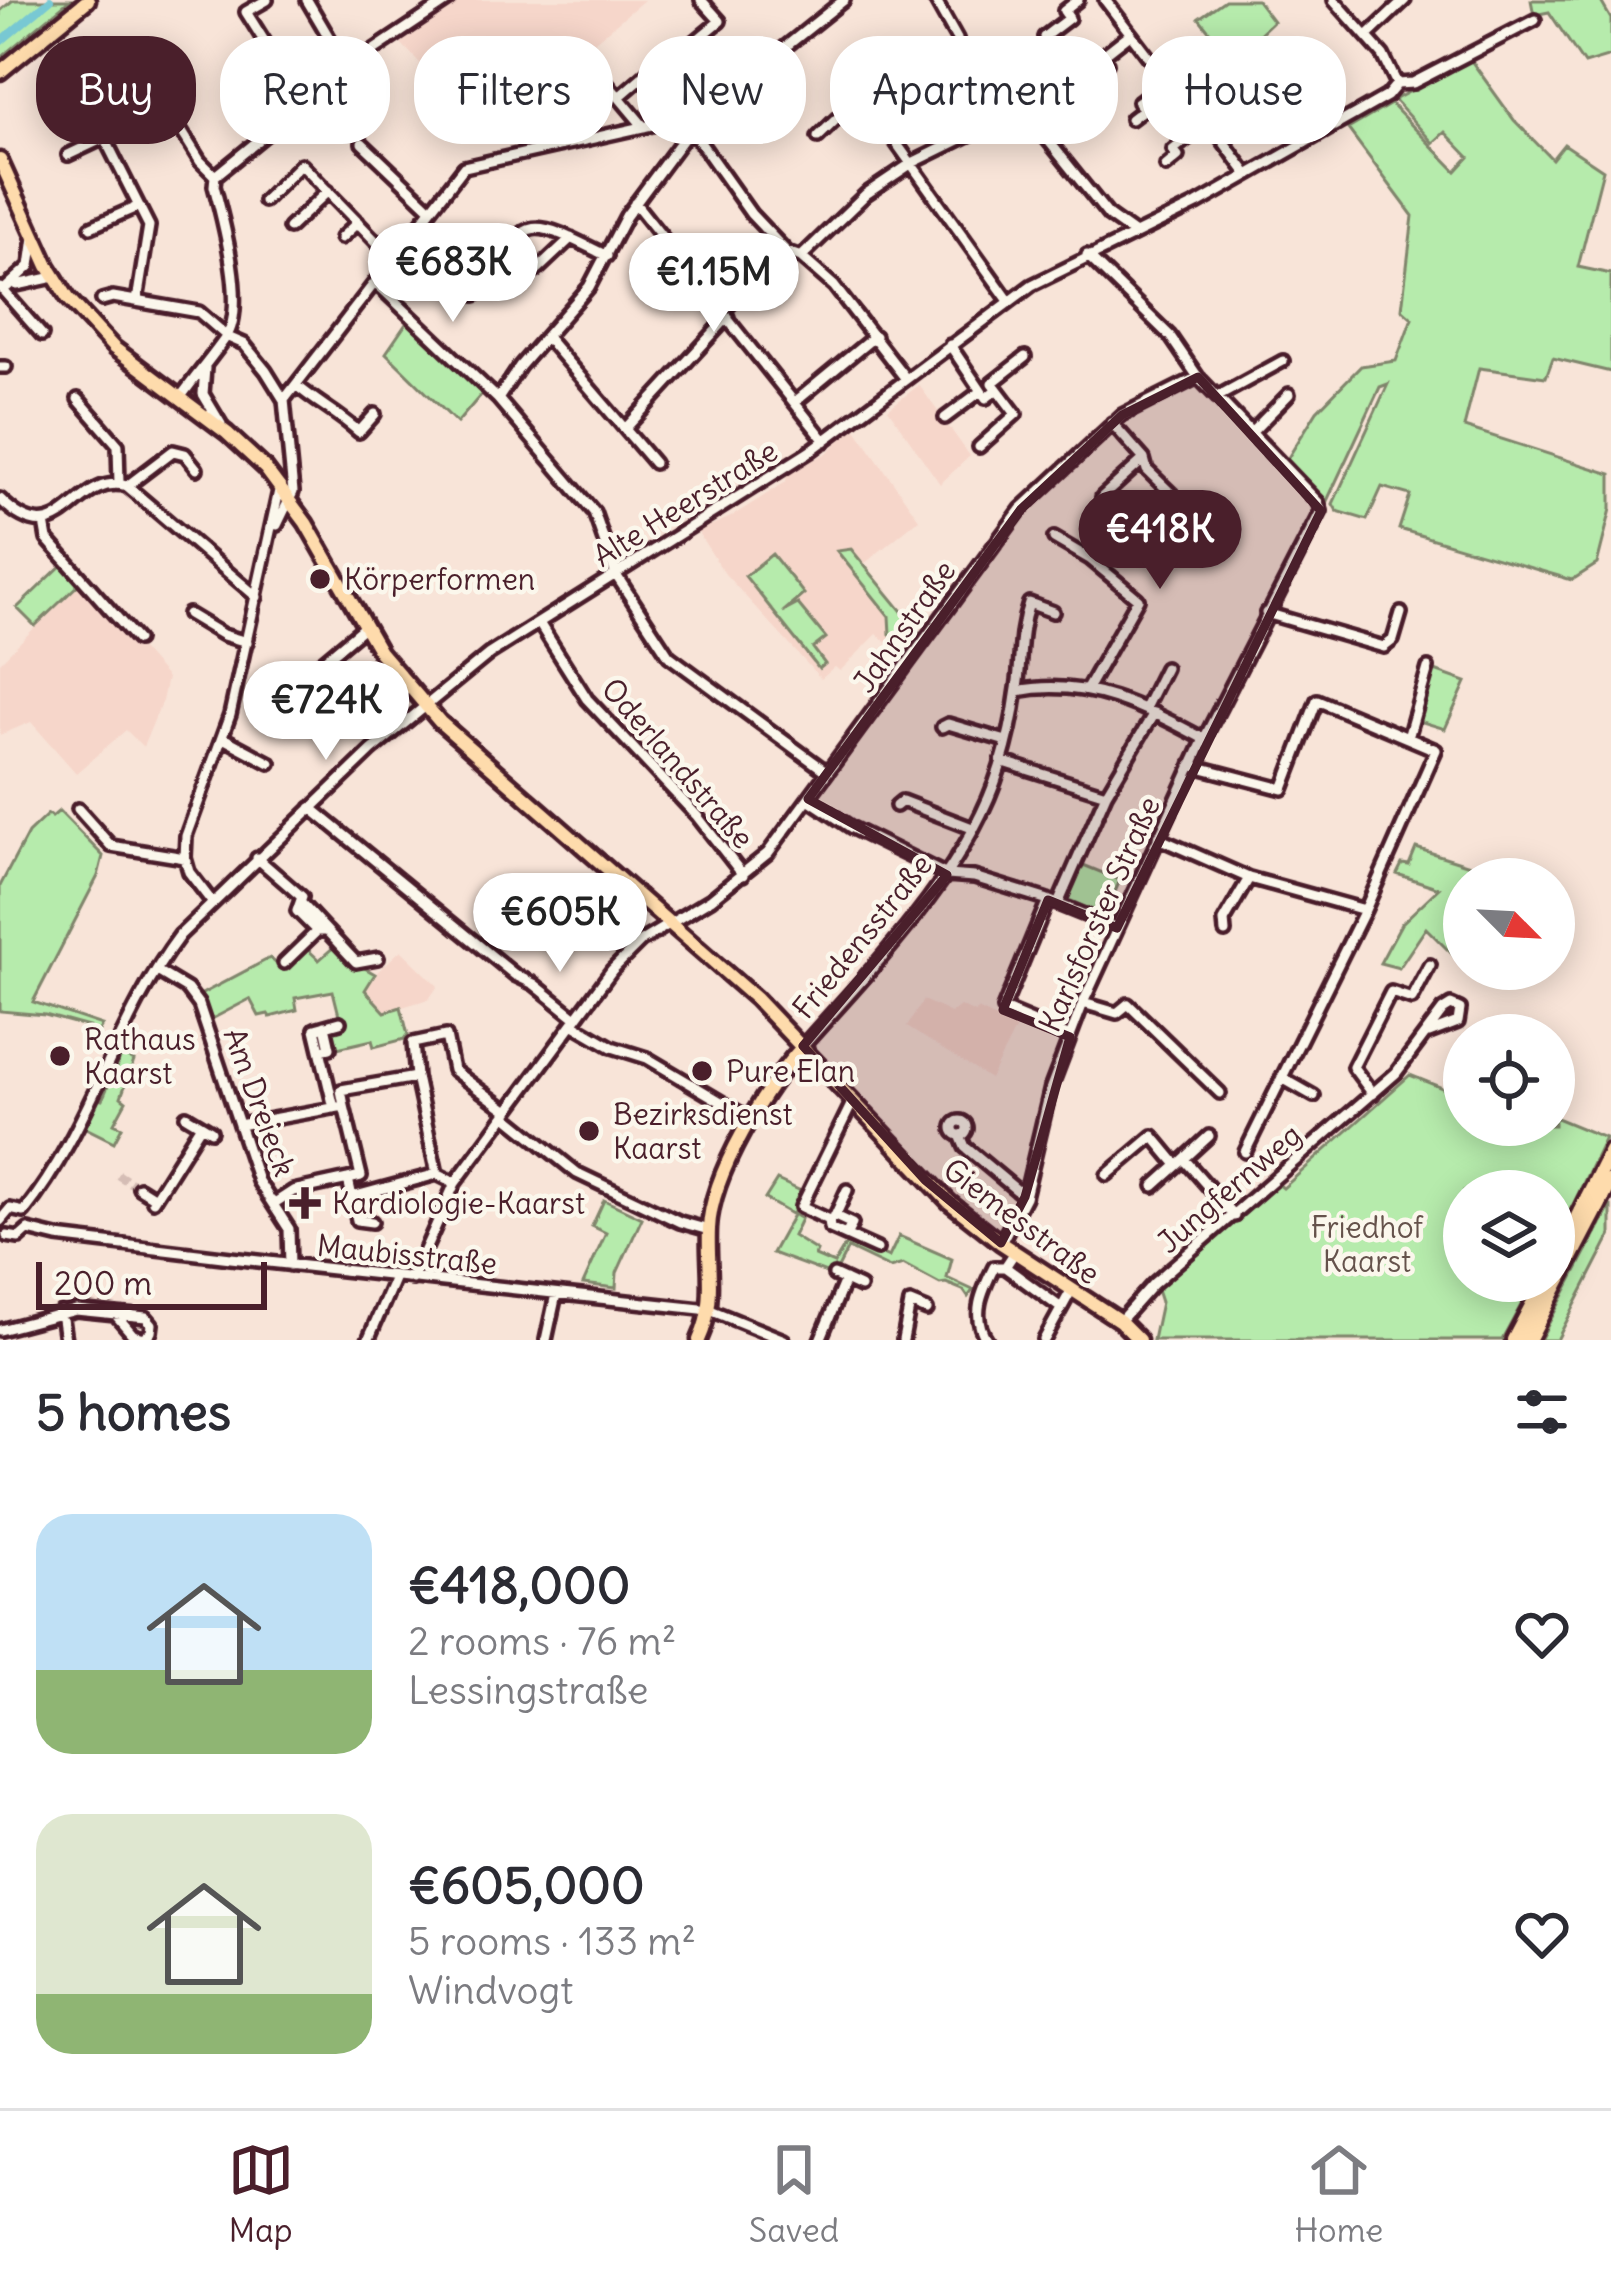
<!DOCTYPE html>
<meta charset="utf-8">
<style>
:root{--surface:#fff;--page:#f7f7f7;--text:#2b2b33;--muted:#7c7c81;--line:#e1e1e2;--accent:#4a1f2b}
body{margin:0;font-family:Delius,sans-serif;background:var(--page);color:var(--text);height:100vh;display:flex;flex-direction:column;font-size:45px;white-space:nowrap}
*{box-sizing:border-box;margin:0}
p{font-size:39px;color:var(--muted)}
.icon{flex:none;width:66px;height:66px;fill:none;stroke:currentColor;stroke-width:2;stroke-linecap:round;stroke-linejoin:round}
.map{position:relative;height:1340px;overflow:hidden}
.details{display:flex;flex-direction:column;background:var(--surface);flex:1}
.details>*{flex:none}
.guide{position:absolute;left:36px;top:36px;width:1539px;height:108px;display:flex;gap:24px}
.needle{width:78px;rotate:114deg}
.fabs{position:absolute;left:1443px;top:858px;display:grid;gap:24px}
.fabs a{display:grid;place-items:center;width:132px;height:132px;border-radius:50%;background:var(--surface);box-shadow:0 6px 30px #0003;font-size:60px}
.scale{position:absolute;left:36px;bottom:30px;width:231px;box-sizing:border-box;padding-left:12px;border:6px solid #4a1f2b;border-top:0;font-size:33px;line-height:42px;white-space:nowrap;color:#4a1f2b;-webkit-text-stroke:9px #fbf7ec;paint-order:stroke}
.price{position:absolute;translate:-50% -102px;padding:0 27px;border-radius:42px;background:#fff;color:#222;font-size:39px;line-height:78px;filter:drop-shadow(0 3px 6px #0008)}
.price::after{content:'';position:absolute;left:50%;top:72px;width:36px;height:27px;margin-left:-18px;background:inherit;clip-path:polygon(0 0,100% 0,50% 100%)}
.price.on{background:var(--accent);color:#fff}
ul{padding:0;list-style:none}
li{display:flex;align-items:center;gap:36px;height:300px;padding:0 36px}
li span{display:grid;place-items:center;flex:none;width:336px;height:240px;border-radius:36px;color:#555}
li>.icon{margin-inline-start:auto}
span .icon{width:144px;height:144px;fill:#fffc;stroke-width:1}
li b{font-size:51px}
h2{display:flex;justify-content:space-between;align-items:center;height:144px;padding:0 36px;font-size:51px}
.pill{padding:0 42px;border-radius:48px;background:var(--surface);box-shadow:0 6px 30px #0003;font-size:42px;line-height:108px}
.pill.on{background:var(--accent);color:#fff}
.tab-bar{display:flex;justify-content:space-around;align-items:center;height:168px;border-top:3px solid var(--line);background:var(--surface);font-size:33px;color:var(--muted)}
.tab-bar a{display:grid;justify-items:center;gap:6px}
.tab-bar .on{color:var(--accent)}
.map>svg:first-child{display:block}
.built{fill:#f6d6ca}
.green{fill:#b6ebac;stroke:#80856c;stroke-width:3}
.lines{fill:none;stroke-linecap:round;stroke-linejoin:round}
.canal{stroke:#78c8d3;stroke-width:8}
.minor-tunnel{stroke:#d5bdb5;stroke-width:9;stroke-dasharray:9 4.5;stroke-linecap:butt}
.minor-casing{stroke:#4a1f2b;stroke-width:18}
.major-casing{stroke:#4a1f2b;stroke-width:21}
.highway-casing{stroke:#4a1f2b;stroke-width:22}
.minor{stroke:#fbf7ec;stroke-width:9}
.major{stroke:#fedbac;stroke-width:12}
.highway{stroke:#fedbac;stroke-width:14}
.marked{fill:#4a1f2b;fill-opacity:0.2;stroke:#4a1f2b;stroke-width:9;stroke-linejoin:round}
.poi-dot{fill:#4a1f2b;stroke:#fbf7ec;stroke-width:4.5}
.labels{text-anchor:middle;dominant-baseline:central;stroke-width:9;stroke-linejoin:round;paint-order:stroke}
.street-label{font-size:30px;fill:#4a1f2b;stroke:#fbf7ec}
.poi-label{font-size:30px;fill:#4a1f2b;stroke:#fbf7ec;text-anchor:start}
.park-label{font-size:30px;fill:#65524b;stroke:#fbf7ec}
</style>
<div class="map">
<svg width="1611" height="1340" viewBox="0 0 1611 1340">
<rect width="100%" height="100%" fill="#f8e4d8"/>
<filter id="ink" filterUnits="userSpaceOnUse"><feTurbulence type="fractalNoise" baseFrequency=".00833" numOctaves="2"/><feDisplacementMap in="SourceGraphic" scale="24" xChannelSelector="R" yChannelSelector="G"/><feConvolveMatrix kernelMatrix="1 2 1 2 8 2 1 2 1" color-interpolation-filters="sRGB"/></filter>
<g filter="url(#ink)">
<!-- built -->
<path class="built" d="M458,0H644L551,78L541,66L503,95L482,100L462,84L450,95L401,43Z
M919,385L970,456L940,484L888,409Z
M854,426L919,519L864,564L919,632L902,656L877,634L840,671L835,667L821,679L725,574L697,531L729,518L786,482L787,473L827,453Z
M81,582L167,678L162,701L143,747L126,730L76,773L31,722L0,735V662Z
M401,950L438,986L429,999L385,1012L365,990L375,974Z
M923,1000L951,1013L960,1006L975,1013L978,1009L1016,1028L990,1079L907,1027Z"/>
<!-- green -->
<path class="green" d="M13,0H70L0,58V11Z
M1225,0H1257L1273,21L1232,60L1199,18Z
M1531,0H1600L1611,19V56L1584,64L1549,12L1534,15Z
M1470,59L1514,120L1552,159L1564,144L1603,170L1578,267L1611,274V372L1553,358L1546,377L1479,368L1464,427L1611,474V509L1597,564L1572,580L1399,529L1410,495L1382,487L1367,520L1337,511L1333,504L1388,384L1380,387L1327,501L1286,461L1317,411L1361,366L1396,361L1412,318L1402,309L1413,216L1348,129L1391,104L1456,171L1469,157L1445,132L1433,143L1394,100Z
M410,318L486,389L457,423L386,353Z
M851,549L919,632L909,647L890,634L889,616L837,551Z
M772,554L804,594L783,612L798,604L826,638L813,648L825,664L819,669L745,576Z
M64,563L81,582L35,626L17,608Z
M1432,670L1466,682L1445,729L1416,720Z
M59,811L103,856L98,876L33,1002L102,1025L96,1036L88,1034L89,1027L45,1015L0,1011V886L28,833L48,814L52,817Z
M1416,848L1505,876L1464,879V966L1426,928L1399,968L1380,963L1401,924L1439,888L1397,874L1402,864L1409,865Z
M1076,862L1120,880L1113,897L1118,909L1113,915L1106,916L1064,898Z
M336,945L351,960L375,974L365,990L385,1012L401,1007L408,1035L405,1039L374,1047L372,1040L333,1049L328,1027L341,1023L333,991L295,998L297,1010L270,1017L268,1014L259,1016L250,999L210,1020L200,995L270,958L281,968L304,946L319,960Z
M122,1054L134,1061L121,1097L126,1101L114,1123L122,1127L114,1142L84,1127L98,1099L102,1100Z
M1453,1074L1464,1079V1125H1554V1117L1605,1138L1554,1244V1191H1464V1281H1534L1502,1340H1153L1161,1302L1156,1287L1278,1184L1283,1188L1410,1075L1447,1090Z
M777,1180L803,1192L793,1214L801,1219L793,1236L817,1251L815,1256L834,1264L849,1239L889,1257L899,1236L952,1259L947,1278L973,1290L968,1297L963,1290L946,1283L940,1284L903,1264L890,1268L848,1248L834,1276L772,1253L793,1215L765,1199Z
M604,1200L642,1218L617,1273L616,1288L583,1284L606,1233L592,1226Z
M1611,1205V1235L1557,1340H1540Z"/>
<g class="lines">
<!-- canal -->
<path class="canal" d="M0,42L50,0"/>
<!-- minor-tunnel -->
<path class="minor-tunnel" d="M118,1175L139,1188"/>
<!-- minor casing -->
<g class="minor-casing">
<path id="minor" d="M267,0L246,12L303,103
M307,0L347,68
M935,0L957,39L959,52
M1105,0L1202,127L1209,122L1248,175
M1334,0L1383,55L1397,84
M704,34L741,79
M1367,36L1405,0
M1044,37L1069,18L1064,11L1078,0
M686,49L720,21L701,0
M1095,73L1107,63L1102,56L1130,34
M1255,85L1286,75L1324,131
M619,97L669,54
M865,99L1009,301
M567,104L602,77L644,127
M1019,104L1109,216L1133,233
M683,118L751,214L787,252L801,257L834,286L906,379
M1131,119L1144,109L1138,102L1166,81
M818,137L857,99H865L908,79L912,73
M105,139L149,226L137,301
M362,143L431,209
M68,155L123,129L163,101L200,161L215,176
M1166,166L1178,156L1173,150L1202,127
M264,201L301,164L394,260
M635,203L825,441
M422,222L491,271
M91,227L139,206
M289,228L328,191
M341,238L358,222
M801,257L866,194L912,163L1012,114L1050,46
M536,271L571,238
M376,283L498,399L594,512L616,575L669,656L827,772
M17,285L54,277
M7,287L30,266L34,237
M1,288L42,335
M475,295C530,217 519,212 607,256
M102,300L113,297L199,312L228,337L244,344L266,371L284,400L293,492L277,525
M723,311L787,252
M546,337L654,463
M0,367H6
M205,368L203,394L221,424
M296,385C317,403 338,413 359,432L375,414
M997,389L992,383L1025,357
M1217,397L1283,361
M180,398C195,377 212,357 226,337C247,308 223,219 214,186L215,176L347,68L449,0
M78,399L118,445L119,484
M498,399L520,366L589,287L626,216L689,131
M284,400L464,167L683,118L779,52L844,0
M795,402L875,336
M945,418L981,391L950,345
M1112,423L1144,459L1147,470L1212,533L1196,551L1179,534L1195,517
M625,429L728,317
M1251,433L1289,394
M979,447L1016,414L997,389L986,398L981,391
M127,486L173,451L185,454L197,469
M1102,497L1144,459
M0,499C63,562 73,471 127,486L257,597
M44,522L47,539L137,640
M1054,538L1090,559L1138,599L1087,689
M1266,613L1384,647L1393,640L1401,613
M188,614L223,635L247,642
M539,623L587,699L697,816L743,875
M1017,691C1087,677 1144,707 1204,739
M1145,708L1165,668
M278,724L302,679L364,627
M942,727L948,724L1006,741
M223,738L270,763
M1408,738L1428,668
M1001,761L1106,794
M1191,765L1283,789L1317,700L1436,750L1365,910L1245,1152
M808,799L852,828L947,875L974,877L1045,899L1117,928
M896,806L902,801L972,828
M311,808L515,975L534,984L576,1018
M78,809L111,846L185,858
M1158,838L1249,878L1365,910
M257,858L302,897L297,911L317,931H327L356,962L378,958
M1048,900L1003,1009L1070,1037
M212,902L189,872L185,858L186,836L230,715L280,486
M302,904L327,931
M1058,904L1106,794L1154,713
M1225,932L1224,921L1249,878
M284,963L317,931
M157,971L187,989L199,1005L258,1181L289,1229L290,1265
M1083,1003L1117,1013L1128,1004L1220,1093
M574,1025L612,1047L647,1058L750,1119
M803,1046C874,966 968,871 1000,767C1007,744 1013,719 1016,695C1022,663 1018,635 1029,603L1053,612
M320,1050L330,1048L325,1026
M416,1077L437,1174L455,1183
M1284,1079L1314,1096
M1373,1094L1353,1067L1391,992L1412,999L1430,965
M852,1103L801,1207L829,1220L830,1228L877,1249
M344,1106L361,1176L348,1179
M334,1108L315,1029L340,1022
M505,1115L577,1173L680,1222L709,1230
M186,1116L211,1131
M953 1128a7 7 0 1 1 14 0a7 7 0 1 1-14 0Z
M239,1125L344,1106L341,1090L416,1077L413,1043L446,1036L453,1070L508,1111
M960,1135L965,1147L1025,1197
M1184,1159L1209,1136
M1107,1175L1153,1136L1177,1165
M1154,1186L1184,1159L1234,1216
M139,1188L155,1198
M352,1197L357,1220L372,1222
M153,1201L201,1125
M273,1204L293,1191L348,1179L352,1197L437,1174
M24,1212C91,1128 116,1020 180,935L372,750L489,654L809,452L1032,285L1197,204L1387,96L1397,84L1413,83L1535,20
M835,1216L847,1190
M829,1220L835,1216L852,1224L846,1235
M0,1221L10,1209L24,1212
M28,1230L57,1237L231,1258L710,1310L784,1340
M7,1236L19,1238L28,1230
M1001,1243L1025,1197L1051,1087L1083,1003L1204,739L1321,511L1318,502L1198,377L1170,336L1087,255
M1005,1267L1061,1308
M834,1275L860,1287
M412,1279L455,1183L612,970L641,941L711,899L768,853L1021,509L1122,415L1198,377
M61,1312L65,1340
M1120,1321L1153,1284L1396,1073L1443,1010L1451,1005L1460,1009L1458,1022L1429,1033
M0,1330L76,1310L146,1317L152,1324L151,1332L144,1338L133,1335L115,1314
M368,1340L395,1277
M546,1340L556,1294
M820,1340L845,1280
M903,1340L910,1303L927,1310
M987,1340C970,1316 982,1291 994,1267H1005L1015,1252
M1044,1340L1072,1289"/>
</g>
<!-- major casing -->
<g class="major-casing">
<path id="major" d="M0,72L88,0
M0,160L48,266L68,298L114,348L227,433L265,468L306,523L380,652L440,722L755,998L949,1202L1001,1243L1120,1321L1139,1340
M699,1340C717,1301 707,1269 709,1229C711,1174 766,1086 803,1046"/>
</g>
<!-- highway casing -->
<g class="highway-casing">
<path id="highway" d="M1554,1264L1611,1151
M1514,1340L1545,1281
M1528,1340L1611,1181"/>
</g>
<!-- minor -->
<use href="#minor" class="minor"/>
<!-- major -->
<use href="#major" class="major"/>
<!-- highway -->
<use href="#highway" class="highway"/>
</g>
</g>
<!-- marked area -->
<path class="marked" d="M1198,377L1321,511L1117,928L1048,900L1003,1010L1070,1037L1025,1197L1001,1243L925,1180L803,1046L947,875L808,799L1021,509L1122,415Z"/>
<!-- markers -->
<g class="poi-dot">
<circle cx="320" cy="579" r="12"/>
<circle cx="60" cy="1056" r="12"/>
<circle cx="702" cy="1071" r="12"/>
<circle cx="589" cy="1131" r="12"/>
<path d="M299 1185h12v12h12v12h-12v12h-12v-12h-12v-12h12z"/>
</g>
<g class="labels">
<!-- street labels -->
<g class="street-label">
<text transform="translate(685 503) rotate(-32)">Alte Heerstraße</text>
<text transform="translate(904 626) rotate(-55)">Jahnstraße</text>
<text transform="translate(678 763) rotate(49)">Oderlandstraße</text>
<text transform="translate(1099 914) rotate(-66)">Karlsforster Straße</text>
<text transform="translate(862 936) rotate(-51)">Friedensstraße</text>
<text transform="translate(260 1102) rotate(70)">Am Dreieck</text>
<text transform="translate(1229 1188) rotate(-41)">Jungfernweg</text>
<text transform="translate(1022 1221) rotate(37)">Giemesstraße</text>
<text transform="translate(407 1254) rotate(6)">Maubisstraße</text>
</g>
<!-- poi labels -->
<g class="poi-label">
<text x="344" y="579">Körperformen</text>
<text x="84" y="1039">Rathaus<tspan x="84" dy="34">Kaarst</tspan></text>
<text x="726" y="1071">Pure Elan</text>
<text x="613" y="1114">Bezirksdienst<tspan x="613" dy="34">Kaarst</tspan></text>
<text x="332" y="1203">Kardiologie-Kaarst</text>
</g>
<!-- park labels -->
<g class="park-label">
<text x="1367" y="1227">Friedhof<tspan x="1367" dy="34">Kaarst</tspan></text>
</g>
</g>
</svg>
<div class="fabs">
<a><svg class="needle" viewBox="-14 -14 28 28"><path d="M0-13l5 13h-10z" fill="#e53935"/><path d="M0 13l5-13h-10z" fill="#7c7c81"/></svg></a>
<a><svg class="icon" aria-label="locate" viewBox="0 0 24 24"><circle cx="12" cy="12" r="6"/><path d="M12 2v4M12 18v4M2 12h4M18 12h4"/></svg></a>
<a><svg class="icon" aria-label="layers" viewBox="0 0 24 24"><path d="M12 4l9 5-9 5-9-5zM3 14l9 5 9-5"/></svg></a>
</div>
<div class="scale">200 m</div>
<b class="price" style="left:453px;top:325px">€683K</b>
<b class="price" style="left:714px;top:335px">€1.15M</b>
<b class="price on" style="left:1160px;top:592px">€418K</b>
<b class="price" style="left:326px;top:763px">€724K</b>
<b class="price" style="left:560px;top:975px">€605K</b>
<div class="guide">
<a class="pill on">Buy</a>
<a class="pill">Rent</a>
<a class="pill">Filters</a>
<a class="pill">New</a>
<a class="pill">Apartment</a>
<a class="pill">House</a>
</div>
</div>
<section class="details">
<h2>5 homes<svg class="icon" aria-label="filters" viewBox="0 0 24 24"><path d="M4 7h16M4 17h16"/><circle cx="9" cy="7" r="2"/><circle cx="15" cy="17" r="2"/></svg></h2>
<ul>
<li><span style="background:linear-gradient(#bfe0f5 65%,#8fb573 0)"><svg class="icon" aria-label="home" viewBox="0 0 24 24"><path d="M3 11l9-7 9 7M6 9v11h12V9"/></svg></span><div><b>€418,000</b><p>2 rooms · 76 m²</p><p>Lessingstraße</p></div><svg class="icon" aria-label="heart" viewBox="0 0 24 24"><path d="M12 20l-8-8c-3-5 5-10 8-4 3-6 11-1 8 4z"/></svg></li>
<li><span style="background:linear-gradient(#dfe7d0 75%,#8fb573 0)"><svg class="icon" aria-label="home" viewBox="0 0 24 24"><path d="M3 11l9-7 9 7M6 9v11h12V9"/></svg></span><div><b>€605,000</b><p>5 rooms · 133 m²</p><p>Windvogt</p></div><svg class="icon" aria-label="heart" viewBox="0 0 24 24"><path d="M12 20l-8-8c-3-5 5-10 8-4 3-6 11-1 8 4z"/></svg></li>
</ul>
</section>
<nav class="tab-bar">
<a class="on"><svg class="icon" aria-label="map" viewBox="0 0 24 24"><path d="M3 6l6-2 6 2 6-2v14l-6 2-6-2-6 2zM9 4v14M15 6v14"/></svg>Map</a>
<a><svg class="icon" aria-label="saved" viewBox="0 0 24 24"><path d="M7 4h10v16l-5-4-5 4z"/></svg>Saved</a>
<a><svg class="icon" aria-label="home" viewBox="0 0 24 24"><path d="M3 11l9-7 9 7M6 9v11h12V9"/></svg>Home</a>
</nav>
